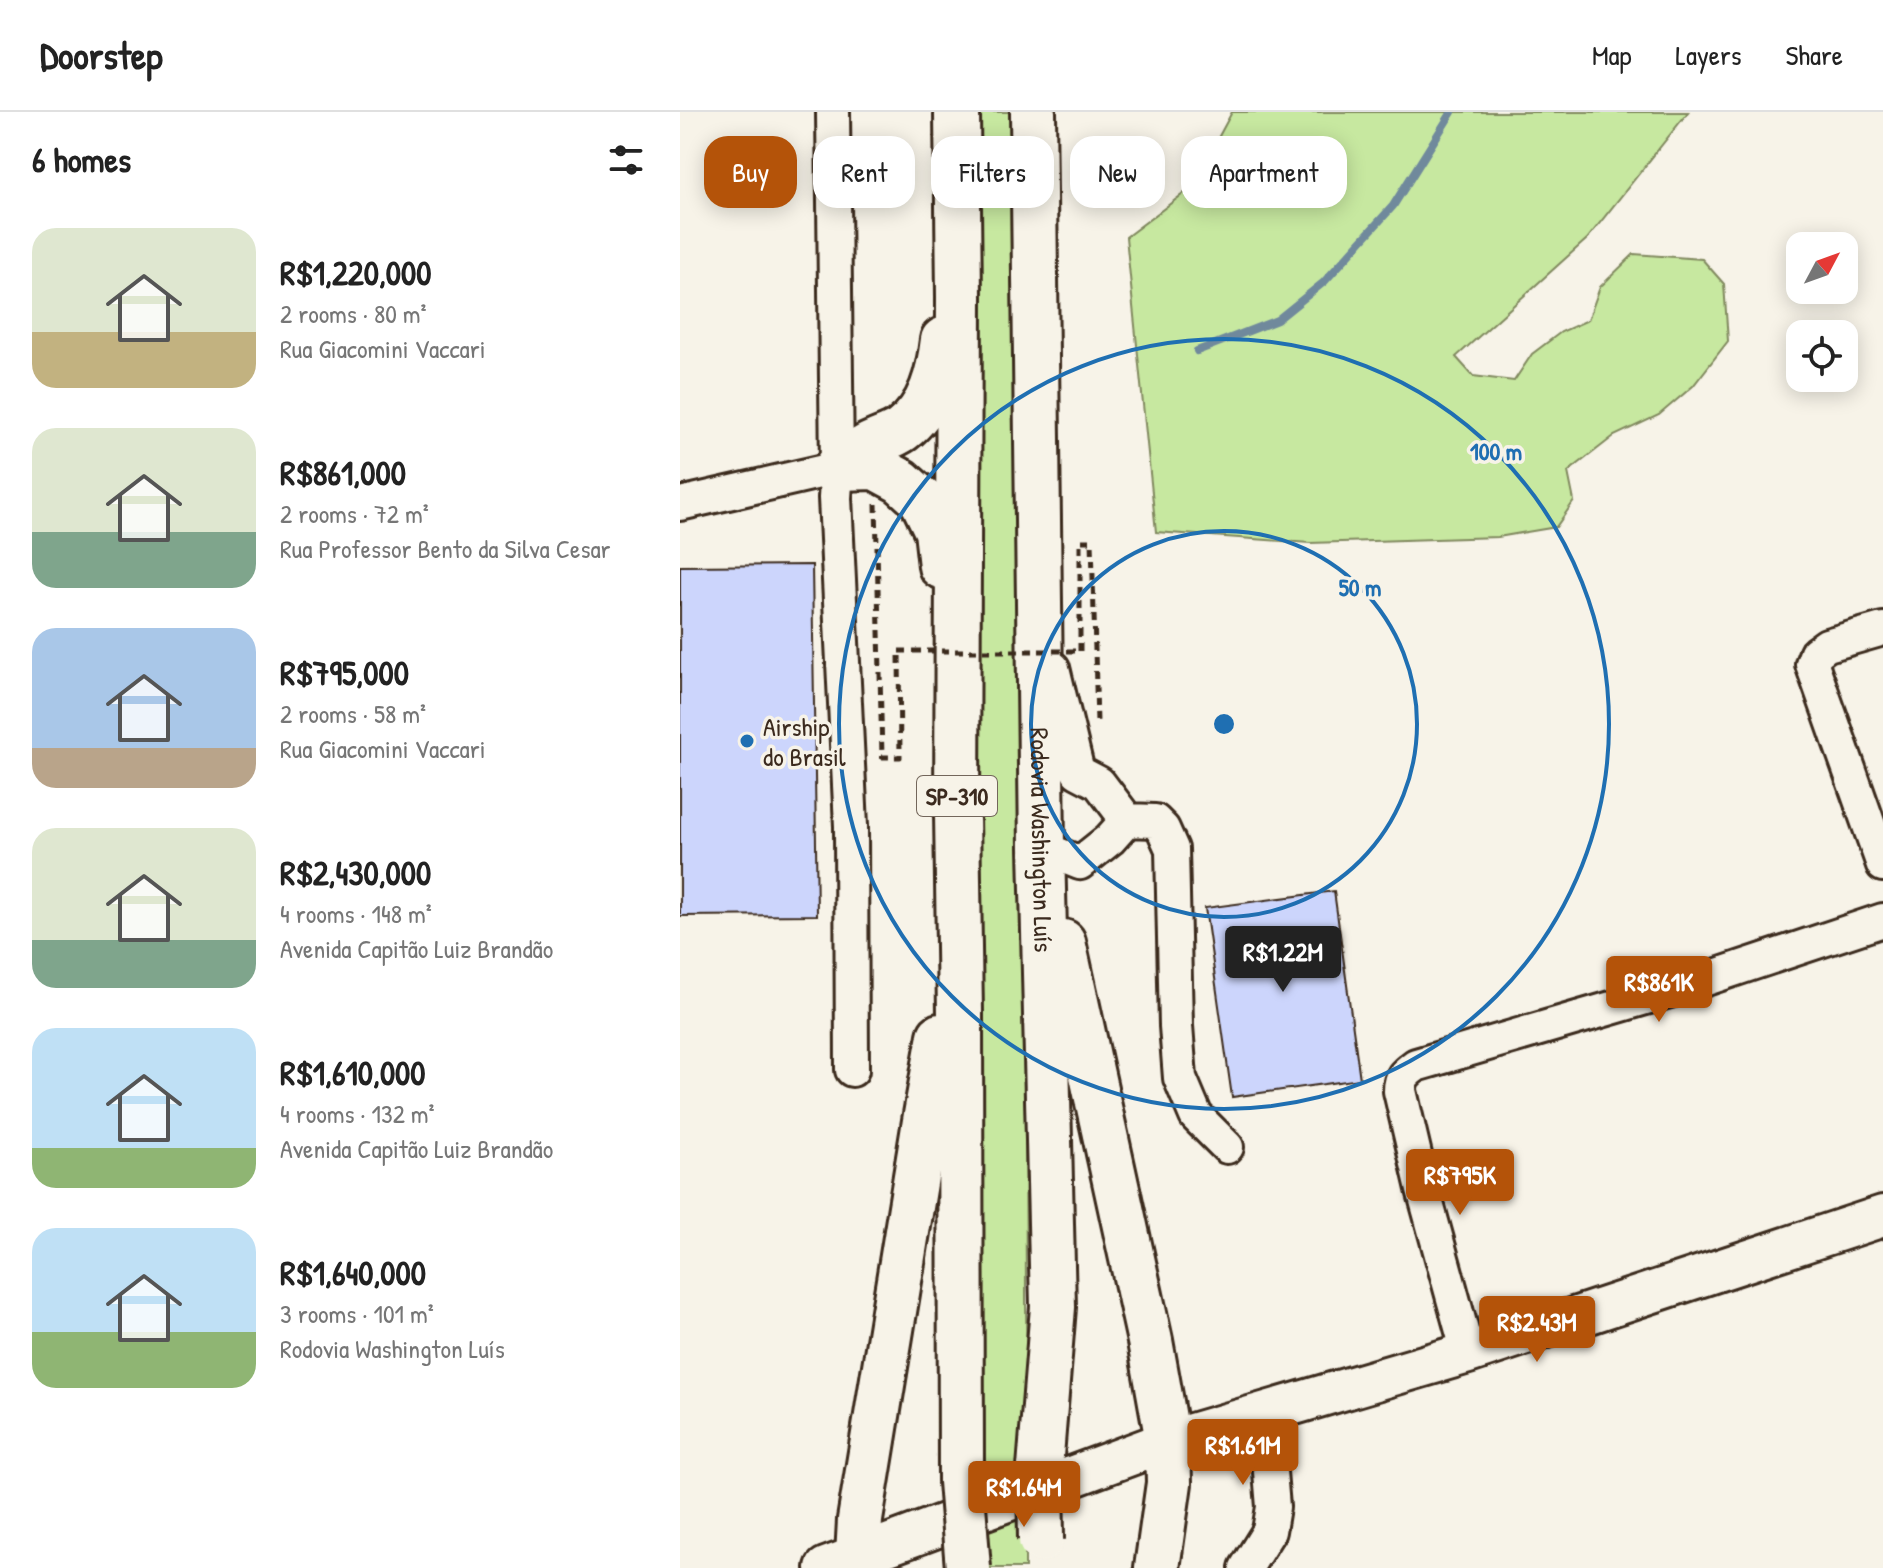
<!DOCTYPE html>
<meta charset="utf-8">
<style>
:root{--surface:#fff;--page:#f2f2f2;--text:#222;--muted:#767676;--line:#e0e0e0;--accent:#b45309}
body{margin:0;font-family:"Patrick Hand",sans-serif;background:var(--page);color:var(--text);height:100vh;display:flex;flex-direction:column;font-size:30px;white-space:nowrap}
*{box-sizing:border-box;margin:0}
p{font-size:26px;color:var(--muted)}
.icon{flex:none;width:44px;height:44px;fill:none;stroke:currentColor;stroke-width:2;stroke-linecap:round;stroke-linejoin:round}
.map{position:relative;flex:1;overflow:hidden}
.sheet{display:flex;flex-direction:column;background:var(--surface);width:680px}
.sheet>*{flex:none}
.guide{position:absolute;left:24px;top:24px;width:760px;height:72px;display:flex;gap:16px}
.needle{width:52px;rotate:49deg}
.fabs{position:absolute;left:1106px;top:120px;display:grid;gap:16px}
.fabs a{display:grid;place-items:center;width:72px;height:72px;border-radius:16px;background:var(--surface);box-shadow:0 4px 20px #0003;font-size:40px}
.price{position:absolute;translate:-50% -68px;padding:0 18px;border-radius:8px;background:var(--accent);color:#fff;font-size:26px;line-height:52px;filter:drop-shadow(0 2px 4px #0008)}
.price::after{content:'';position:absolute;left:50%;top:48px;width:24px;height:18px;margin-left:-12px;background:inherit;clip-path:polygon(0 0,100% 0,50% 100%)}
.price.active{background:#222;color:#fff}
ul{padding:0;list-style:none}
li{display:flex;align-items:center;gap:24px;height:200px;padding:0 32px}
li span{display:grid;place-items:center;flex:none;width:224px;height:160px;border-radius:24px;color:#555}
li>.icon{margin-inline-start:auto}
span .icon{width:96px;height:96px;fill:#fffc;stroke-width:1}
li b{font-size:34px}
h2{display:flex;justify-content:space-between;align-items:center;height:96px;padding:0 32px;font-size:34px}
.tag{padding:0 28px;border-radius:24px;background:var(--surface);box-shadow:0 4px 20px #0003;font-size:28px;line-height:72px}
.tag.active{background:var(--accent);color:#fff}
header{display:flex;align-items:center;gap:48px;box-sizing:border-box;height:112px;padding:0 40px;background:var(--surface);border-bottom:2px solid var(--line)}
header strong{font-size:38px}
nav{display:flex;gap:44px;margin-inline-start:auto;font-size:28px}
main{display:flex;flex:1;min-height:0}
.map>svg:first-child{display:block}
.green{fill:#c7e8a0;stroke:#81895f;stroke-width:2}
.lines{fill:none;stroke-linecap:round;stroke-linejoin:round}
.stream{stroke:#6f899c;stroke-width:8}
.building{fill:#ccd5fc;stroke:#3b2a1e;stroke-width:2}
.minor-casing{stroke:#3b2a1e;stroke-width:38}
.major-casing{stroke:#3b2a1e;stroke-width:46}
.highway-casing{stroke:#3b2a1e;stroke-width:50}
.path{stroke:#3b2a1e;stroke-width:5;stroke-dasharray:8 6;stroke-linecap:butt}
.minor{stroke:#f7f3e8;stroke-width:32}
.major{stroke:#f7f3e8;stroke-width:40}
.highway{stroke:#f7f3e8;stroke-width:44}
.highway-bridge-casing{stroke:#3b2a1e;stroke-width:50;stroke-linecap:butt}
.path-bridge{stroke:#3b2a1e;stroke-width:5;stroke-dasharray:8 6;stroke-linecap:butt}
.highway-bridge{stroke:#f7f3e8;stroke-width:44}
.ring{fill:none;stroke:#1f6fb2;stroke-width:4}
.poi-dot{fill:#1f6fb2;stroke:#f7f3e8;stroke-width:3}
.labels{text-anchor:middle;dominant-baseline:central;stroke-width:7;stroke-linejoin:round;paint-order:stroke}
.shield{fill:#f7f3e8;stroke:#73665b;stroke-width:2}
.shield-label{font-size:24px;font-weight:bold;fill:#3b2a1e}
.poi-label{font-size:26px;fill:#3b2a1e;stroke:#f7f3e8;text-anchor:start}
.street-label{font-size:26px;fill:#3b2a1e;stroke:#f7f3e8}
.centre{fill:#1f6fb2;stroke:#f7f3e8;stroke-width:4}
.ring-label{font-size:24px;text-anchor:middle;font-weight:bold;fill:#1f6fb2;stroke:#f7f3e8;stroke-width:7;stroke-linejoin:round;paint-order:stroke}
</style>
<header>
<strong>Doorstep</strong>
<nav><a>Map</a><a>Layers</a><a>Share</a></nav>
</header>
<main>
<section class="sheet">
<h2>6 homes<svg class="icon" aria-label="filters" viewBox="0 0 24 24"><path d="M4 7h16M4 17h16"/><circle cx="9" cy="7" r="2"/><circle cx="15" cy="17" r="2"/></svg></h2>
<ul>
<li><span style="background:linear-gradient(#dfe7d0 65%,#c2b280 0)"><svg class="icon" aria-label="home" viewBox="0 0 24 24"><path d="M3 11l9-7 9 7M6 9v11h12V9"/></svg></span><div><b>R$1,220,000</b><p>2 rooms · 80 m²</p><p>Rua Giacomini Vaccari</p></div></li>
<li><span style="background:linear-gradient(#dfe7d0 65%,#7fa58c 0)"><svg class="icon" aria-label="home" viewBox="0 0 24 24"><path d="M3 11l9-7 9 7M6 9v11h12V9"/></svg></span><div><b>R$861,000</b><p>2 rooms · 72 m²</p><p>Rua Professor Bento da Silva Cesar</p></div></li>
<li><span style="background:linear-gradient(#a9c7e8 75%,#b9a48a 0)"><svg class="icon" aria-label="home" viewBox="0 0 24 24"><path d="M3 11l9-7 9 7M6 9v11h12V9"/></svg></span><div><b>R$795,000</b><p>2 rooms · 58 m²</p><p>Rua Giacomini Vaccari</p></div></li>
<li><span style="background:linear-gradient(#dfe7d0 70%,#7fa58c 0)"><svg class="icon" aria-label="home" viewBox="0 0 24 24"><path d="M3 11l9-7 9 7M6 9v11h12V9"/></svg></span><div><b>R$2,430,000</b><p>4 rooms · 148 m²</p><p>Avenida Capitão Luiz Brandão</p></div></li>
<li><span style="background:linear-gradient(#bfe0f5 75%,#8fb573 0)"><svg class="icon" aria-label="home" viewBox="0 0 24 24"><path d="M3 11l9-7 9 7M6 9v11h12V9"/></svg></span><div><b>R$1,610,000</b><p>4 rooms · 132 m²</p><p>Avenida Capitão Luiz Brandão</p></div></li>
<li><span style="background:linear-gradient(#bfe0f5 65%,#8fb573 0)"><svg class="icon" aria-label="home" viewBox="0 0 24 24"><path d="M3 11l9-7 9 7M6 9v11h12V9"/></svg></span><div><b>R$1,640,000</b><p>3 rooms · 101 m²</p><p>Rodovia Washington Luís</p></div></li>
</ul>
</section>
<div class="map">
<svg width="1203" height="1456" viewBox="0 0 1203 1456">
<rect width="100%" height="100%" fill="#f7f3e8"/>
<filter id="ink" filterUnits="userSpaceOnUse"><feTurbulence type="fractalNoise" baseFrequency=".0125" numOctaves="2"/><feDisplacementMap in="SourceGraphic" scale="16" xChannelSelector="R" yChannelSelector="G"/><feConvolveMatrix kernelMatrix="1 2 1 2 8 2 1 2 1" color-interpolation-filters="sRGB"/></filter>
<g filter="url(#ink)">
<!-- green -->
<path class="green" d="M290,0H339L347,1347L335,1360L299,1374Z
M552,0H1008L907,127L776,245L793,264L834,269L852,242L881,220L908,208L920,175L954,142L1022,147L1044,172L1048,229L1013,274L979,303L934,324L888,360L894,389L876,415L818,425L630,431L476,420L446,125L511,76Z
M337,1403L345,1430V1456H299L298,1415Z"/>
<g class="lines">
<!-- stream -->
<path class="stream" d="M517,239L597,208L644,170L713,94L772,0"/>
</g>
<!-- building -->
<path class="building" d="M132,453L137,803L0,804V454Z
M654,779L680,967L552,985L525,796Z"/>
<g class="lines">
<!-- minor casing -->
<g class="minor-casing">
<path id="minor" d="M153,0L157,356L155,386L171,714L172,958
M0,392L157,356
M1203,517L1147,533L1136,541L1132,552L1203,753
M373,556L398,660L419,671L447,708
M362,736L400,751L430,727L447,708L475,709L483,717L492,737L496,914L500,966L516,1004L547,1035
M788,1241L743,1077L720,979C720,965 725,961 736,953L993,878L1203,808
M566,1456L589,1419L593,1395L585,1301"/>
</g>
<!-- major casing -->
<g class="major-casing">
<path id="major" d="M146,1456L488,1329L788,1241L1203,1104"/>
</g>
<!-- highway casing -->
<g class="highway-casing">
<g id="highway">
<path d="M277,0L279,185L277,702L280,902L281,1369"/>
<path id="s1" d="M353,0L362,736L373,1195L360,1356"/>
<path d="M157,356L195,355L221,369L242,388L257,419L261,454"/>
<path d="M157,356C167,349 177,340 188,334C199,328 212,325 222,318C251,296 259,261 263,228"/>
<path d="M383,830L470,1229L488,1329L489,1371L477,1456"/>
<path d="M180,1456L178,1445L180,1408L246,1003L260,924"/>
</g>
</g>
<!-- path -->
<path class="path" d="M196,392L202,645H220L219,539
M400,539V429H412L417,611"/>
<!-- minor -->
<use href="#minor" class="minor"/>
<!-- major -->
<use href="#major" class="major"/>
<!-- highway -->
<use href="#highway" class="highway"/>
<!-- highway-bridge casing -->
<g class="highway-bridge-casing">
<path id="highway-bridge" d="M360,1356L361,1428
M281,1369L288,1456"/>
</g>
<!-- path-bridge -->
<path class="path-bridge" d="M219,539H400"/>
<!-- highway-bridge -->
<use href="#highway-bridge" class="highway-bridge"/>
</g>
</g>
<!-- distance rings -->
<g class="ring">
<circle cx="544" cy="612" r="193"/>
<circle cx="544" cy="612" r="385"/>
</g>
<!-- markers -->
<circle class="poi-dot" cx="67" cy="629" r="8"/>
<g class="labels">
<!-- shield labels -->
<rect class="shield" x="237" y="664" width="80" height="40" rx="6"/>
<g class="shield-label">
<text x="277" y="684">SP-310</text>
</g>
<!-- poi labels -->
<g class="poi-label">
<text x="83" y="614">Airship<tspan x="83" dy="30">do Brasil</tspan></text>
</g>
<!-- street labels -->
<g class="street-label">
<text stroke="none"><textPath href="#s1" startOffset="728">Rodovia Washington Luís</textPath></text>
</g>
</g>
<circle cx="544" cy="612" r="12" class="centre"/>
<g class="ring-label">
<text x="816" y="348">100 m</text>
<text x="680" y="484">50 m</text>
</g>
</svg>
<div class="fabs">
<a><svg class="needle" viewBox="-14 -14 28 28"><path d="M0-13l5 13h-10z" fill="#e53935"/><path d="M0 13l5-13h-10z" fill="#767676"/></svg></a>
<a><svg class="icon" aria-label="locate" viewBox="0 0 24 24"><circle cx="12" cy="12" r="6"/><path d="M12 2v4M12 18v4M2 12h4M18 12h4"/></svg></a>
</div>
<b class="price active" style="left:603px;top:882px">R$1.22M</b>
<b class="price" style="left:979px;top:912px">R$861K</b>
<b class="price" style="left:780px;top:1105px">R$795K</b>
<b class="price" style="left:857px;top:1252px">R$2.43M</b>
<b class="price" style="left:563px;top:1375px">R$1.61M</b>
<b class="price" style="left:344px;top:1417px">R$1.64M</b>
<div class="guide">
<a class="tag active">Buy</a>
<a class="tag">Rent</a>
<a class="tag">Filters</a>
<a class="tag">New</a>
<a class="tag">Apartment</a>
</div>
</div>
</main>
